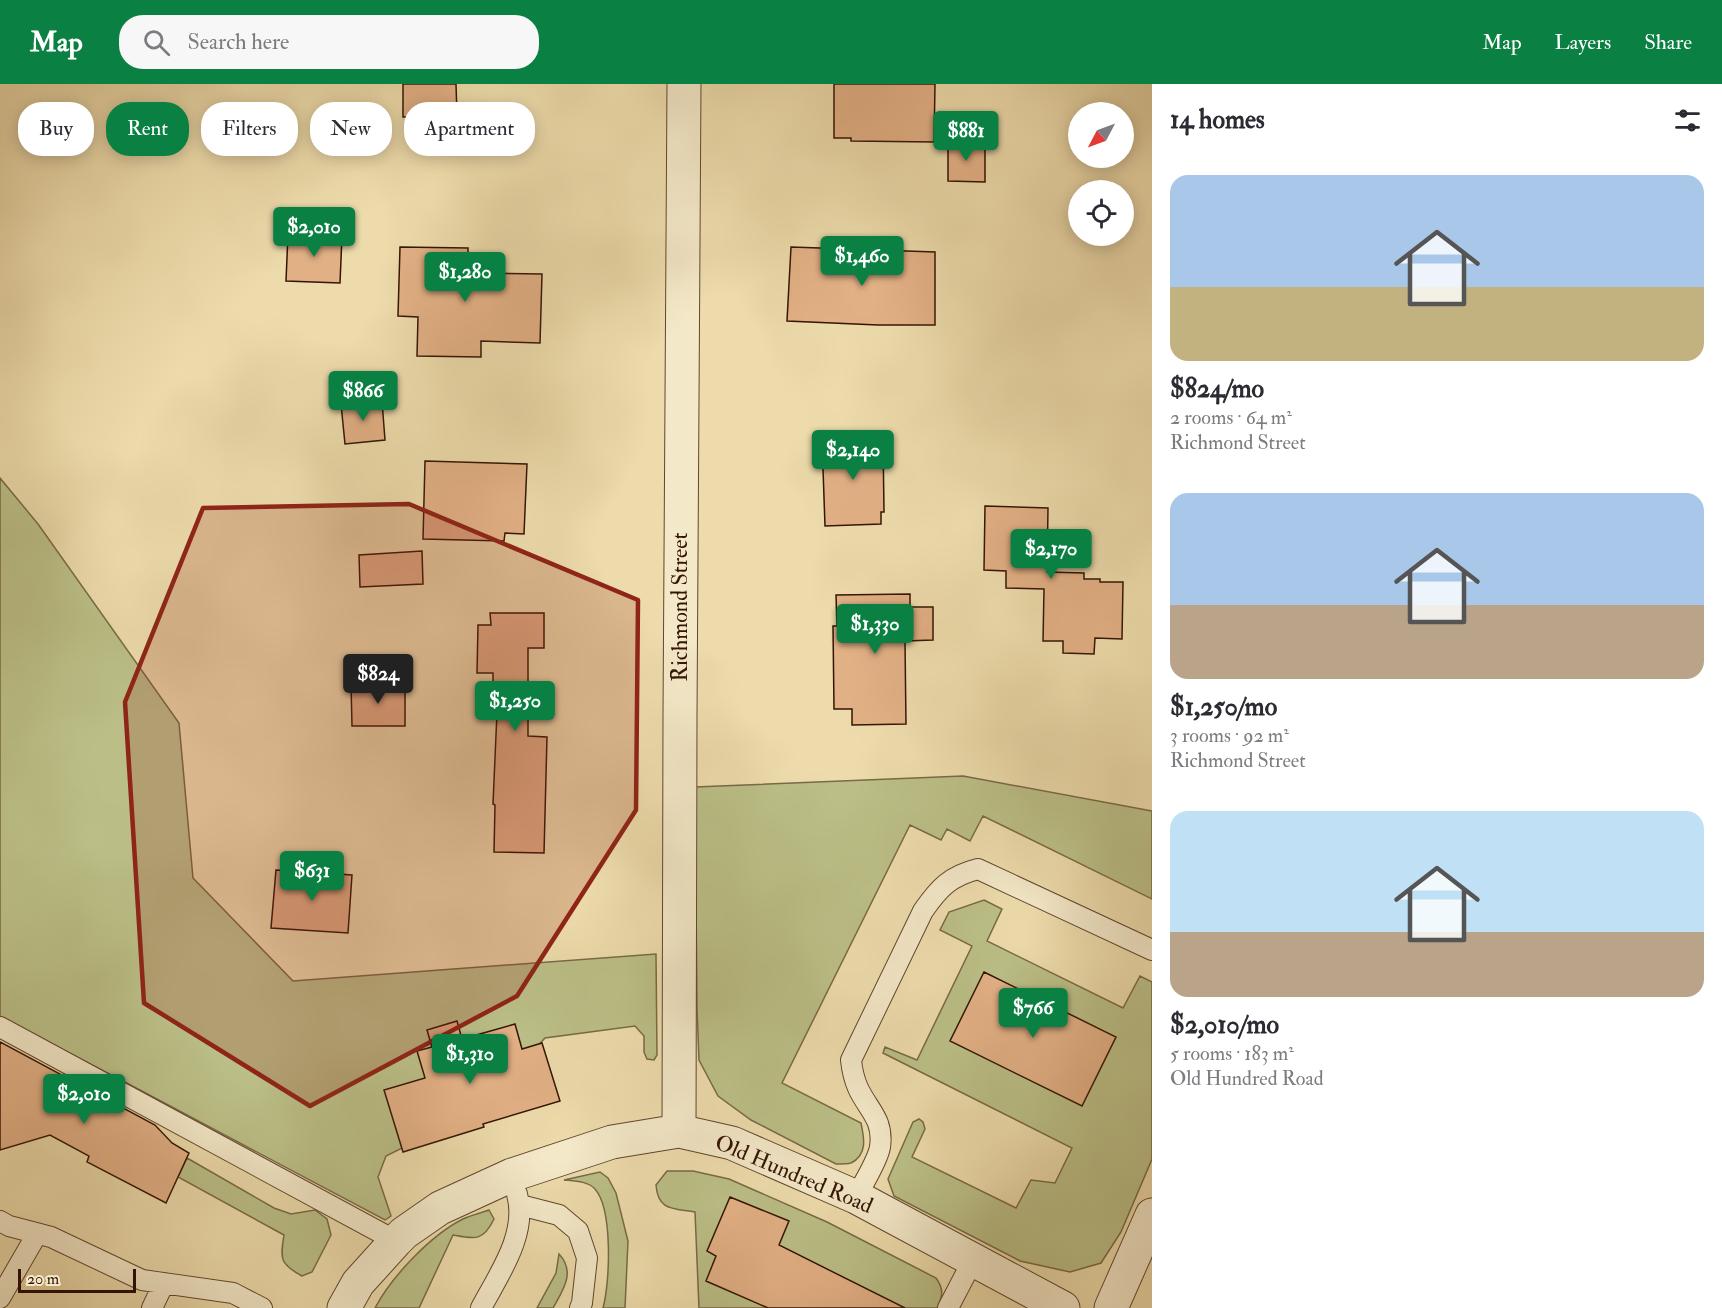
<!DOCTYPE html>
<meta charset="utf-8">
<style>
:root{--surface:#fff;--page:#f7f7f7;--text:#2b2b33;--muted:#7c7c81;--accent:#0b8043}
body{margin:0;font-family:"IM FELL Double Pica",serif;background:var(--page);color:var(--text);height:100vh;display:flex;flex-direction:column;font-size:22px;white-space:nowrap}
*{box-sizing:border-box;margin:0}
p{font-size:20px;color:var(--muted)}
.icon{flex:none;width:33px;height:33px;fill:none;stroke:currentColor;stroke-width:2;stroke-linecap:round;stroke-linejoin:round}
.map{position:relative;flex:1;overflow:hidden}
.sheet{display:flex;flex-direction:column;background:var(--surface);width:570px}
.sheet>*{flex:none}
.banner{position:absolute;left:18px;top:18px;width:570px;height:54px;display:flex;gap:12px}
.needle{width:39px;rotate:229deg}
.buttons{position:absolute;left:1068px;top:18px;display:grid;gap:12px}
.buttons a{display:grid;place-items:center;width:66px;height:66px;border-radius:50%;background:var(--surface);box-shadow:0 3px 15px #0003;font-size:30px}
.scale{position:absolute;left:18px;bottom:15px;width:118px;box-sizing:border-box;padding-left:6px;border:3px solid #341505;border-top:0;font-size:16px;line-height:21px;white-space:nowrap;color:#341505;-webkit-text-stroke:4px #f3e8c8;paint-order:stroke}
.price{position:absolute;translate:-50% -51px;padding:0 14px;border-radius:6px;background:var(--accent);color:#fff;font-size:20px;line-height:39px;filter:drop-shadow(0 2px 3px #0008)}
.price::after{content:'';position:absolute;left:50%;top:36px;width:18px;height:14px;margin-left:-9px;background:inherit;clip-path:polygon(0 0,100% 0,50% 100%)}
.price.selected{background:#222;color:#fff}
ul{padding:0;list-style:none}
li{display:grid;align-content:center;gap:12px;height:318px;padding:0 18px}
li span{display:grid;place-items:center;height:186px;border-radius:18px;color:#555}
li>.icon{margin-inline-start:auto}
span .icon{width:108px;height:108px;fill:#fffc;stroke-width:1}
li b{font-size:26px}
h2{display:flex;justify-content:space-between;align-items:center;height:72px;padding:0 18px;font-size:26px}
.chip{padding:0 21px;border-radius:24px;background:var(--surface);box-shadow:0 3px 15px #0003;font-size:21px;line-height:54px}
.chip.selected{background:var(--accent);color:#fff}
header{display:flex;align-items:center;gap:36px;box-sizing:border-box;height:84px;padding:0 30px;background:var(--accent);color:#fff}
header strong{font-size:28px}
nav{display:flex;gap:33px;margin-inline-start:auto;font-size:21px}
.search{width:420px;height:54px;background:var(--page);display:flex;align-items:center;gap:15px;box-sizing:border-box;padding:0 21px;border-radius:24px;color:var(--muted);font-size:22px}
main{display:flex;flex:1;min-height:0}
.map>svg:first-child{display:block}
.green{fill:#bbbf87;stroke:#786a46;stroke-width:1.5}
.building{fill:#e2b085;stroke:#341505;stroke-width:1.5}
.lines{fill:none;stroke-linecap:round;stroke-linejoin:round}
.lane-casing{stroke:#62462e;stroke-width:22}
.street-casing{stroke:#62462e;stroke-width:35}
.lane{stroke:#f3e8c8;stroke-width:20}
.street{stroke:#f3e8c8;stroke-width:33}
.marked{fill:#8f2418;fill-opacity:0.2;stroke:#8f2418;stroke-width:4.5;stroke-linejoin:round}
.labels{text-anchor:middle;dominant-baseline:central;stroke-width:6;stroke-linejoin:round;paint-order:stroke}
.street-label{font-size:22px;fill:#341505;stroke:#f3e8c8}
</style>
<header>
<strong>Map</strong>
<div class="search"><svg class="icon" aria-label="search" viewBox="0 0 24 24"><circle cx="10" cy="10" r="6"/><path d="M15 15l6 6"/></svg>Search here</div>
<nav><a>Map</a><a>Layers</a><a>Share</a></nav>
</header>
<main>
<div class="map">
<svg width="1152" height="1224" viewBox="0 0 1152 1224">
<rect width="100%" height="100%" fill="#eddbab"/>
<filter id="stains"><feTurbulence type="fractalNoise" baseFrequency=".00333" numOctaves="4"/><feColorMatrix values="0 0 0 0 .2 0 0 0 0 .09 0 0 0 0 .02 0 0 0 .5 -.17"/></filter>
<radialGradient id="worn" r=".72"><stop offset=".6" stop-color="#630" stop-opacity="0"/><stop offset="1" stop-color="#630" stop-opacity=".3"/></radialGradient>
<!-- green -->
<path class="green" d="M0,394L38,440L179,639L193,794L293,897L656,870L657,971L654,976L647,975L644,968V952L635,942L545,954L478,1026L386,1072L378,1093L391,1132L385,1136L138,1005L0,933Z
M963,692L1152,727V815L983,732L970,757L947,745L941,756L910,741L782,999L861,1039C864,1053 868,1071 851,1079C847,1080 840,1080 836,1080L751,1036L718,1012L699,976L697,924L695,703Z
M984,816L1002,825L987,857L1123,924L1140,892L1152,898V1075L1121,1148L1101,1179L1070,1188L1020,1177L894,1112L888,1095L913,1038L919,1035L923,1038L925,1045L912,1073L1016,1124L1031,1096L1055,1099L1072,1064L883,969L885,963L917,976L972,862L940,846L949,828Z
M187,1074L274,1124L291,1130L315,1126L327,1135L331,1151L312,1188L302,1192C280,1180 280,1175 284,1151L178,1093Z
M667,1087H693L729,1095L827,1138L936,1194C944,1205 943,1212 937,1224H699L695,1128C673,1124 658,1127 656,1101Z
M600,1088L608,1094L616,1109L628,1157L625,1224H603C610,1199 613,1125 595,1105C588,1097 574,1097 564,1096Z
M489,1126L494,1135C483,1158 474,1155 453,1151L419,1224H375C392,1192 431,1151 463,1135C471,1131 481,1129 489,1126Z
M559,1170C576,1188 563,1206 553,1224H537L556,1189Z"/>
<!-- building -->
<path class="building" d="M403,0H456L457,32L403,33Z
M834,0H935L934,58L851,57V54H834Z
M948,57L985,58V98L948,97Z
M288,150L342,152L340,199L286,197Z
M400,163L468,164V189L542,190L540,259L481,257V273L417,272L418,233L398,232Z
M791,163L935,168V241H878L787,237Z
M382,317L385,356L345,360L341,320Z
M883,354L884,428H881V440L825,442L822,356Z
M425,377L527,380L524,450L505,449L504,457L423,455Z
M985,422L1048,424L1047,488L1084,489V495H1100V498H1123L1122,555L1095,554L1094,570L1063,569V557H1043L1044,505L1006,504V487L984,486Z
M422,467L423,500L360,503L359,471Z
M910,510V523H933V556L905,557L906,640L852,641V625H834L833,542H837L836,511Z
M490,529H544V564H528V652L547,653L544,769L494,768L495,721L493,720L498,605L493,606V589H477L478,541H491Z
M351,600H405V642H352Z
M276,786L352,791L348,849L271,844Z
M984,888L1116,953L1082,1022L950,957Z
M457,937L462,955L515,940L522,965L542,959L560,1017L483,1040L484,1043L403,1068L384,1006L425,994L417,967L432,963L427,946Z
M0,958L155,1041L172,1059L189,1069L166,1119L87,1078L89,1072L50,1051L0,1066Z
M730,1113L789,1137L779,1161L905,1224H768L706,1197L716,1172L707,1167Z"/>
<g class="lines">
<!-- lane casing -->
<g class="lane-casing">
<path id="lane" d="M0,943L396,1157
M856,1113C863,1100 878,1076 880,1063C884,1035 868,1026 858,1004C854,995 852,986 851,976L923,827C939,804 950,792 978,785L1152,866
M520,1121L559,1131L578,1147L587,1174L582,1219L580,1224
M0,1137L9,1142L51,1153L142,1196L233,1209L262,1224
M0,1214L37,1150
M152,1224L164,1199
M481,1224C499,1190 528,1150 517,1110
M948,1224L973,1176"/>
</g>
<!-- street casing -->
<g class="street-casing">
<path id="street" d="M679,1047L680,631L684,0
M344,1224L358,1199L396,1157L404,1149L440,1124L512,1091L612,1058L679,1047L732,1059L856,1113L1063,1224
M1111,1224L1152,1131"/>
</g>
<!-- lane -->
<use href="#lane" class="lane"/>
<!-- street -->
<use href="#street" class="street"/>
</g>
<!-- marked area -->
<path class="marked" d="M409,420L638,516L636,726L517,912L310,1022L144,919L125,618L203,424Z"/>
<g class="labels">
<!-- street labels -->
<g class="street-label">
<text transform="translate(680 523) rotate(-90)">Richmond Street</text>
<text transform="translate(794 1090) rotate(23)">Old Hundred Road</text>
</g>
</g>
<rect width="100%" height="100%" filter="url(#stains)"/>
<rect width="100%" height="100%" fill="url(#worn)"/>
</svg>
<div class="buttons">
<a><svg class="needle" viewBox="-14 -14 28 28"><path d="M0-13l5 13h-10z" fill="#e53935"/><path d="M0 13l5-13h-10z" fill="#7c7c81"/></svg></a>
<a><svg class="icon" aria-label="locate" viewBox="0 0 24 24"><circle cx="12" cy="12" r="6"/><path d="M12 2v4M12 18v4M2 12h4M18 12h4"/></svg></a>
</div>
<div class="scale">20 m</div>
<b class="price" style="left:966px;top:78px">$881</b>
<b class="price" style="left:314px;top:174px">$2,010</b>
<b class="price" style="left:862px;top:203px">$1,460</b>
<b class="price" style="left:465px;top:219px">$1,280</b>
<b class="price" style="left:363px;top:338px">$866</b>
<b class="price" style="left:853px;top:397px">$2,140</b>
<b class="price" style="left:1051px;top:496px">$2,170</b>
<b class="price" style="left:875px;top:571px">$1,330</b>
<b class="price selected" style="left:378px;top:621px">$824</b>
<b class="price" style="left:515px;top:648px">$1,250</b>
<b class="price" style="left:312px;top:818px">$631</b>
<b class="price" style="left:1033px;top:955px">$766</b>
<b class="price" style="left:470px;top:1001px">$1,310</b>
<b class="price" style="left:84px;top:1041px">$2,010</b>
<div class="banner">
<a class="chip">Buy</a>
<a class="chip selected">Rent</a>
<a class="chip">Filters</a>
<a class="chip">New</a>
<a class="chip">Apartment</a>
</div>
</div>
<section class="sheet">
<h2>14 homes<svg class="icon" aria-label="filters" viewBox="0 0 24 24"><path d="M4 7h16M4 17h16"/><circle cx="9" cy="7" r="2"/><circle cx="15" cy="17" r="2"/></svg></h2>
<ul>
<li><span style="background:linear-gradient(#a9c7e8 60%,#c2b280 0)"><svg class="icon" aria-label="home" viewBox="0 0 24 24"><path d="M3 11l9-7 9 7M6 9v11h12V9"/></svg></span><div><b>$824/mo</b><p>2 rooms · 64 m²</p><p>Richmond Street</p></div></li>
<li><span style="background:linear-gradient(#a9c7e8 60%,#b9a48a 0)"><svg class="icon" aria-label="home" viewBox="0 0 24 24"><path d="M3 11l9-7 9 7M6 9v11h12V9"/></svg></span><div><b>$1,250/mo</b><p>3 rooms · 92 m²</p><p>Richmond Street</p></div></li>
<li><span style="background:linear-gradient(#bfe0f5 65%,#b9a48a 0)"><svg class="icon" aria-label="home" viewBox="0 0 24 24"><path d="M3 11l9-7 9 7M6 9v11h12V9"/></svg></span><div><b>$2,010/mo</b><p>5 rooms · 183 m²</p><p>Old Hundred Road</p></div></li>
</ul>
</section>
</main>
